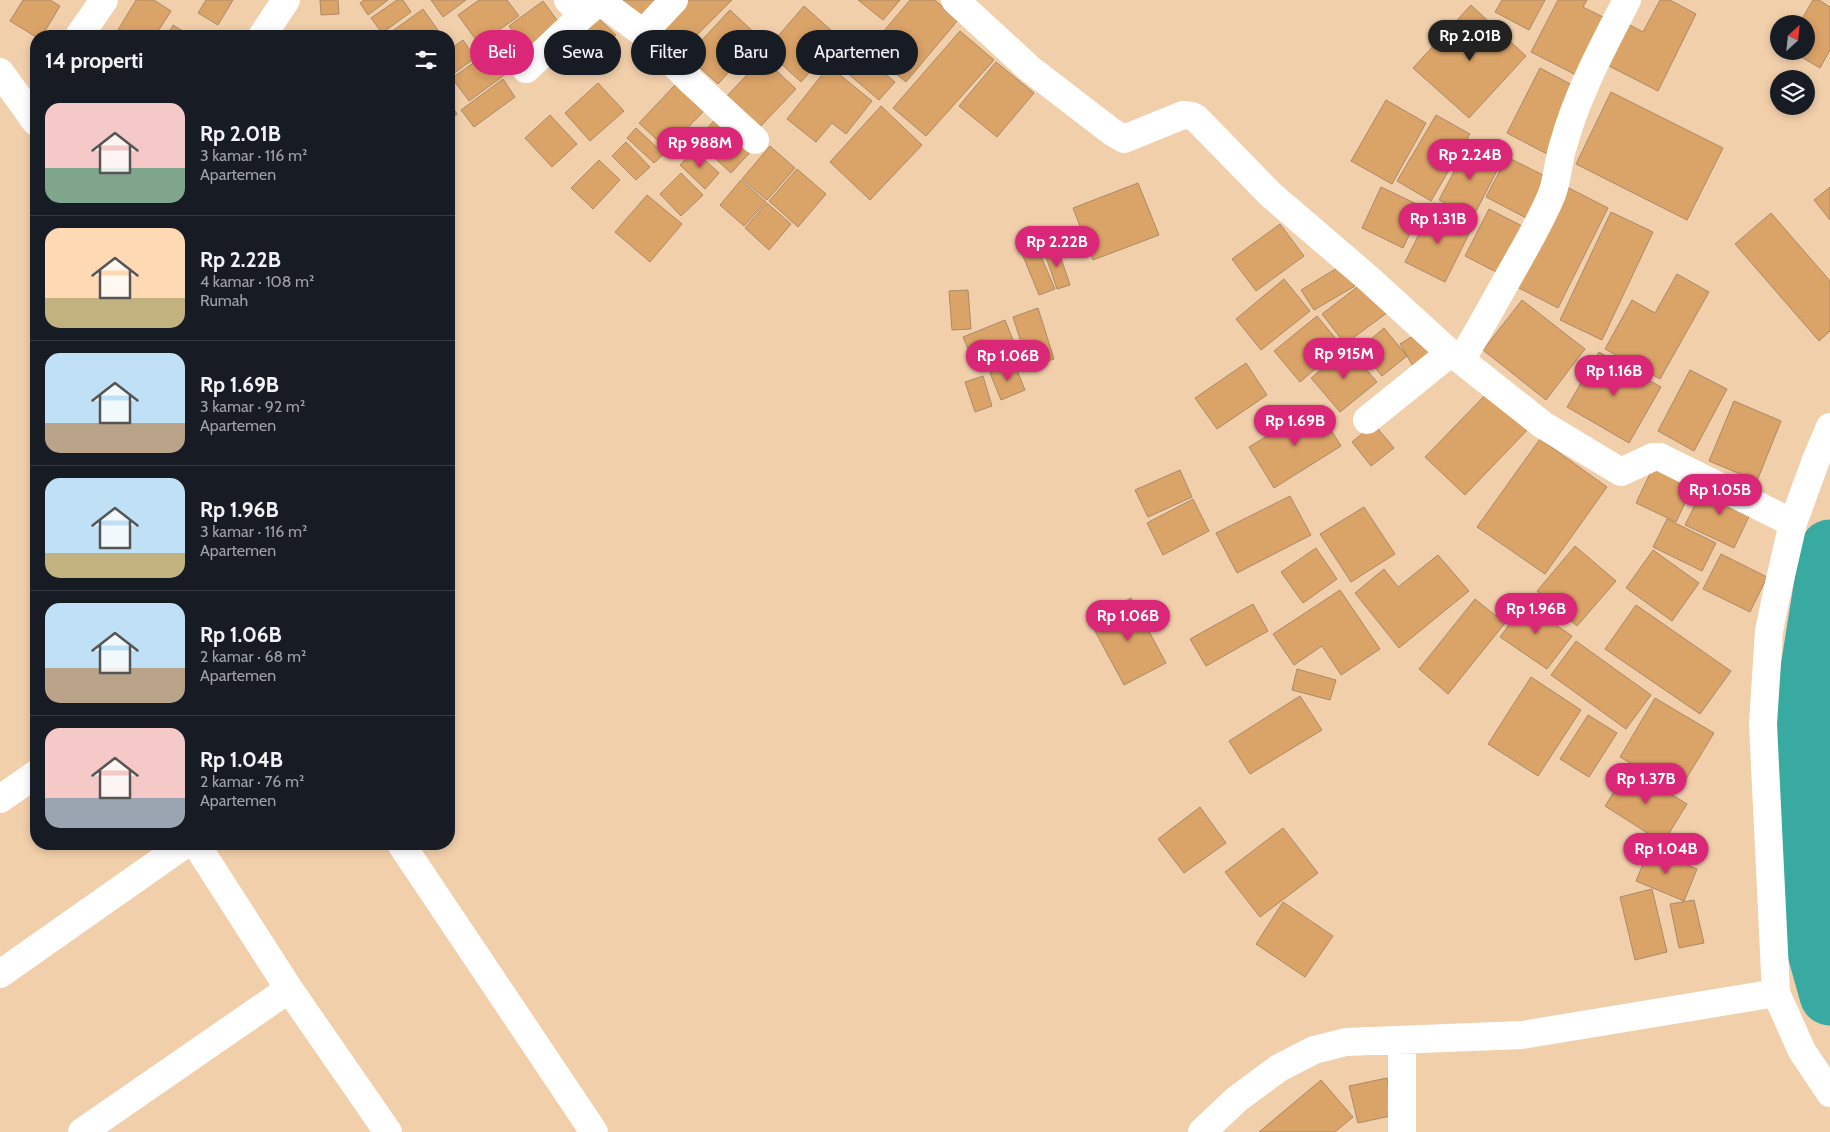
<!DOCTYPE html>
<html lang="id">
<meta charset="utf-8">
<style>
:root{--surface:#171b24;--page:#20242c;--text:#f1f3f6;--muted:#9ea1a6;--line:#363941;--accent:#db2777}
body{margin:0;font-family:Cabin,sans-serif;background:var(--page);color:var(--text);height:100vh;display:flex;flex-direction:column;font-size:19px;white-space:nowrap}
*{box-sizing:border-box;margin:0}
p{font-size:16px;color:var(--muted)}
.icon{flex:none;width:28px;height:28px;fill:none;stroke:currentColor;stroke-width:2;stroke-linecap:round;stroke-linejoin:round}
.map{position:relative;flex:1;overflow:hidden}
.side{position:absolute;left:30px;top:30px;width:425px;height:820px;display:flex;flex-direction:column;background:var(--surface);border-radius:20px;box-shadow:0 2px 8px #0003}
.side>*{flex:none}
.hud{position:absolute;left:470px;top:30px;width:475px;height:45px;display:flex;gap:10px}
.needle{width:32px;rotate:27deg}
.controls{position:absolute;left:1770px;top:15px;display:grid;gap:10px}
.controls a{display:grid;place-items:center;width:45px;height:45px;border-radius:50%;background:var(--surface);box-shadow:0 2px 8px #0003;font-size:25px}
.price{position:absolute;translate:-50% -42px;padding:0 11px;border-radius:18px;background:var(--accent);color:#fff;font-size:16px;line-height:32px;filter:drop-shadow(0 1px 2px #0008)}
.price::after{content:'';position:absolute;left:50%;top:30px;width:15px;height:11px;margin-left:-8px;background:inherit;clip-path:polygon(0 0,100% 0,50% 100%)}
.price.on{background:#222;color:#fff}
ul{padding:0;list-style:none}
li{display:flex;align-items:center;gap:15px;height:125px;padding:0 15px}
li+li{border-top:1px solid var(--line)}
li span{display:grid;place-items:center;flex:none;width:140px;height:100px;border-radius:15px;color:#555}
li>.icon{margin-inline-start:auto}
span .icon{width:60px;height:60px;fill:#fffc;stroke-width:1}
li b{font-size:21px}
h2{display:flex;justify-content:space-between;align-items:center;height:60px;padding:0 15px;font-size:21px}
.pill{padding:0 18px;border-radius:22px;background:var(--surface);box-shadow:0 2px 8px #0003;font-size:18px;line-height:45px}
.pill.on{background:var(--accent);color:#fff}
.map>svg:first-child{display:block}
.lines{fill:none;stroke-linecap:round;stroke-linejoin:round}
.river{stroke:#38aaa1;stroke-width:61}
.building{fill:#daa367;stroke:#aa8a68}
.minor{stroke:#fff;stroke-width:28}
</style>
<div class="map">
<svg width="1830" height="1132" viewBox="0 0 1830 1132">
<rect width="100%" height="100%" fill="#f1cfab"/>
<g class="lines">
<!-- river -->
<path class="river" d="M1830,550L1803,719L1805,881L1818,952L1830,995"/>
</g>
<!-- building -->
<path class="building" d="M23,0H50L60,6L42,36L36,37L10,21Z
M136,0H154L171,11L155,36H118L115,35Z
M206,0H233L218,25L198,13Z
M320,0H338L339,14L321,15Z
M364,0H388L368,15L360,3Z
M397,0H403L411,12L382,33L371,18Z
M431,0H466L443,17Z
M479,0H507L519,16L479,44L458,15Z
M620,0H658L640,18Z
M679,0H732L676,56L649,30Z
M858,0H900L883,20Z
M910,0H935L958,20L906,82L868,50Z
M1502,0H1545L1529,30L1495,12Z
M1558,0H1587L1583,7L1607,19L1578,76L1531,52Z
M1660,0H1670L1696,14L1658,91L1605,64L1626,23L1643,32Z
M1813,0H1819L1830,7V50L1820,68L1791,51H1806V24H1799Z
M543,1L565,31L531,55L509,26Z
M1471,5L1526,56L1469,118L1413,68Z
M804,6L840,38L801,82L766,50Z
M423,9L442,36H394L391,32Z
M730,10L760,38L718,84L687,56Z
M595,15L616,35L583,70L561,49Z
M173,25L191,36H167Z
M506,31L528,62L518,68L496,38Z
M960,31L994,60L926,136L893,108Z
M463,40L475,58L449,77V50Z
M848,43L895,82L879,100L833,61Z
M493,49L510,71L469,101L452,78Z
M763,58L796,89L759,128L726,97Z
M996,62L1034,93L997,137L959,106Z
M829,66L872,101L846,134L832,123L816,142L787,119Z
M1540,68L1580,89L1547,154L1507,133Z
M503,79L515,97L474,127L461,110Z
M598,83L624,111L590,141L565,113Z
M676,84L704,111L667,149L639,123Z
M1611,92L1723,148L1687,220L1576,164Z
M1386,100L1426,123L1392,184L1351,161Z
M449,102L457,114L449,120Z
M881,106L922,145L870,200L830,162Z
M550,115L577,144L552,167L525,138Z
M719,115L755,147L731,173L696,141Z
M1436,115L1470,134L1431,201L1397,181Z
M636,128L664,154L654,163L627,138Z
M626,142L650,167L636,180L612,156Z
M1468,145L1501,163L1473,217L1439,200Z
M770,146L795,168L767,200L742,179Z
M694,150L719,173L705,189L680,165Z
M1507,157L1551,179L1530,220L1486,197Z
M599,160L620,180L593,209L571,188Z
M797,169L826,194L798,227L769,201Z
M681,173L703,195L681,216L660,194Z
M741,180L766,202L744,226L720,205Z
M1138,183L1159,235L1093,260L1073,208Z
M1381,187L1423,207L1403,248L1362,228Z
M1567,187L1608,208L1558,308L1517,287Z
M1830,187V220L1814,200Z
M647,195L682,224L650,262L615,232Z
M767,203L791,224L769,250L745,228Z
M1432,208L1472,228L1445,282L1405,262Z
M1489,209L1528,229L1504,276L1465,256Z
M1611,212L1653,232L1602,340L1560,320Z
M1771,213L1830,281V331L1819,341L1735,244Z
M1280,224L1304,256L1256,291L1232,259Z
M1031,233L1055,289L1039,295L1016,239Z
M1057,246L1070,285L1057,289L1044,251Z
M1342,265L1355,286L1314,310L1301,290Z
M1677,274L1709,292L1660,379L1605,349L1632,300L1655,313Z
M1284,279L1310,311L1261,350L1236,319Z
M1365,281L1388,312L1345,344L1322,314Z
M968,290L971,329L952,330L949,291Z
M1522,300L1585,349L1546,400L1483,350Z
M1038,308L1054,359L1029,367L1013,317Z
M1317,316L1342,346L1300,382L1274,351Z
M1005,320L1019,355L977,371L963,337Z
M1384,328L1407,356L1382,376L1359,349Z
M1423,330L1438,354L1414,368L1400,344Z
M1348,348L1377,382L1340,412L1311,378Z
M1599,352L1661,387L1629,443L1567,407Z
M1014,363L1025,390L1001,400L990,373Z
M1246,363L1267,395L1217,429L1195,398Z
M1690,370L1727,389L1694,451L1658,431Z
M983,376L992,406L975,412L965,382Z
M1493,387L1533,424L1465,495L1425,457Z
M1734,401L1781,421L1757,481L1709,461Z
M1316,406L1341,446L1274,488L1249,447Z
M1374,424L1394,448L1371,466L1352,442Z
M1540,439L1607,487L1545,574L1477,527Z
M1657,459L1697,478L1676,522L1636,503Z
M1180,470L1192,497L1148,517L1135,490Z
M1706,483L1754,506L1734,548L1685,525Z
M1290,496L1311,535L1237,573L1216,533Z
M1193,499L1209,531L1163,555L1147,523Z
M1364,507L1395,554L1351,582L1320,534Z
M1667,519L1716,543L1702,571L1653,547Z
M1575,546L1616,581L1577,626L1537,591Z
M1316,548L1337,579L1303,603L1281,572Z
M1653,550L1699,583L1672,621L1626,588Z
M1721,554L1767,577L1750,612L1703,589Z
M1438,555L1469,591L1399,648L1355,593L1384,569L1398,587Z
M1340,590L1380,649L1341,675L1322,646L1294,665L1273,634Z
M1131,598L1166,663L1124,685L1089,620Z
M1475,599L1505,623L1448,694L1419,669Z
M1528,599L1552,617L1549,620L1572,636L1547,669L1500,637Z
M1253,604L1268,631L1206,666L1190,639Z
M1636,605L1731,671L1700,714L1605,649Z
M1576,641L1651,695L1626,729L1551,675Z
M1297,669L1336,680L1330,700L1292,690Z
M1531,677L1581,710L1538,776L1488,744Z
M1300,696L1322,730L1250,774L1229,741Z
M1655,698L1714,733L1678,792L1620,757Z
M1588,715L1617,733L1589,777L1560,759Z
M1629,768L1687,804L1663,843L1605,806Z
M1200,807L1226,843L1184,873L1158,839Z
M1283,828L1318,873L1260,917L1225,872Z
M1649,849L1697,869L1684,901L1636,881Z
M1652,889L1667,952L1635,960L1620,897Z
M1694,900L1704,943L1679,948L1670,904Z
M1283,902L1333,936L1305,977L1256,944Z
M1387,1078L1395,1115L1358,1123L1349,1086Z
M1321,1080L1353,1117L1335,1132H1259Z"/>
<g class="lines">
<!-- minor -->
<path class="minor" d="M568,0L583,15L600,1L643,33L692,82L755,140
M955,0L1030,69L1112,132L1124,139L1183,115L1192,116L1196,118L1270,194L1369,279L1450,353L1461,360L1543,425L1621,472L1653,457H1660L1793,523
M643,33L674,0
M79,36L104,0
M262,36L286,0
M526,69L583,15
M0,72L36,122
M1461,360C1479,331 1495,301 1512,271C1526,246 1541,221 1552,194C1558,178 1558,161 1563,146C1577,94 1603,47 1627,0
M1367,420L1450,353
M1830,427L1816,460L1793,523L1776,597L1769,631L1763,724L1776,993L1802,1051L1830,1093
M0,799L36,774
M196,844L289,989L388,1132
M401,844L594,1132
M0,974L185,844
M82,1132L289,989
M1202,1132L1237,1099L1279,1068L1314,1050L1346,1042L1522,1035L1776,993
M1402,1132V1040"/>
</g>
</svg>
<div class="controls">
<a><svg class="needle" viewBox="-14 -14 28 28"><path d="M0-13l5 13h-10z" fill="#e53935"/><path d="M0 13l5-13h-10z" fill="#9ea1a6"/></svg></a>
<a><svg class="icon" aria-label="layers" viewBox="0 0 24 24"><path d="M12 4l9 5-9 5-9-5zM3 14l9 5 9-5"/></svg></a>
</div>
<b class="price on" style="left:1470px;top:62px">Rp 2.01B</b>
<b class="price" style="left:700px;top:169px">Rp 988M</b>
<b class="price" style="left:1470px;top:181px">Rp 2.24B</b>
<b class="price" style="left:1438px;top:245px">Rp 1.31B</b>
<b class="price" style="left:1057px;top:268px">Rp 2.22B</b>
<b class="price" style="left:1344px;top:380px">Rp 915M</b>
<b class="price" style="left:1008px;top:382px">Rp 1.06B</b>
<b class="price" style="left:1614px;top:397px">Rp 1.16B</b>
<b class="price" style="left:1295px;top:447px">Rp 1.69B</b>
<b class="price" style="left:1720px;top:516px">Rp 1.05B</b>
<b class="price" style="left:1536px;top:635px">Rp 1.96B</b>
<b class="price" style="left:1128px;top:642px">Rp 1.06B</b>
<b class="price" style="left:1646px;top:805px">Rp 1.37B</b>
<b class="price" style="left:1666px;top:875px">Rp 1.04B</b>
<div class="hud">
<a class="pill on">Beli</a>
<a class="pill">Sewa</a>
<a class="pill">Filter</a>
<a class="pill">Baru</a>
<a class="pill">Apartemen</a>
</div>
<section class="side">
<h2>14 properti<svg class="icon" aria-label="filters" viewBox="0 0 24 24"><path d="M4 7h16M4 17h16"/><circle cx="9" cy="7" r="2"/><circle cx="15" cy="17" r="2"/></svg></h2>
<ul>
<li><span style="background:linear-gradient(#f6c9c9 65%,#7fa58c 0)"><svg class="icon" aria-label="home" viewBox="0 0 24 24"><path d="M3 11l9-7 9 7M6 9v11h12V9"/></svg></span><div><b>Rp 2.01B</b><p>3 kamar · 116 m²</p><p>Apartemen</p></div></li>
<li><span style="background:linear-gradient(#ffd9b3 70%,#c2b280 0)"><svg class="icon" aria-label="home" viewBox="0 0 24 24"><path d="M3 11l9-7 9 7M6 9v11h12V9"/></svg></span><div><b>Rp 2.22B</b><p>4 kamar · 108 m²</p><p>Rumah</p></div></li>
<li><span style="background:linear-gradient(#bfe0f5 70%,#b9a48a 0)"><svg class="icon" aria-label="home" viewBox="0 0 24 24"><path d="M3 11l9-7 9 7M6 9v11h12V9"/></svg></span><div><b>Rp 1.69B</b><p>3 kamar · 92 m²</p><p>Apartemen</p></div></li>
<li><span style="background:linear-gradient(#bfe0f5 75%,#c2b280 0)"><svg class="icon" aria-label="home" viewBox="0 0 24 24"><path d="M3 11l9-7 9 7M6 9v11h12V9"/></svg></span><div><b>Rp 1.96B</b><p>3 kamar · 116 m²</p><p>Apartemen</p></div></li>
<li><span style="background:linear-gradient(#bfe0f5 65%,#b9a48a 0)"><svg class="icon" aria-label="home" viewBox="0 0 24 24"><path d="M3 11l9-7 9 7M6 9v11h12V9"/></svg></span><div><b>Rp 1.06B</b><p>2 kamar · 68 m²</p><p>Apartemen</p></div></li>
<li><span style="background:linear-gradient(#f6c9c9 70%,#9aa5b1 0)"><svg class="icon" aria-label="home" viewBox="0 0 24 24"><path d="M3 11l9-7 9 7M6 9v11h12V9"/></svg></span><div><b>Rp 1.04B</b><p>2 kamar · 76 m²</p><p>Apartemen</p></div></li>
</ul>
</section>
</div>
